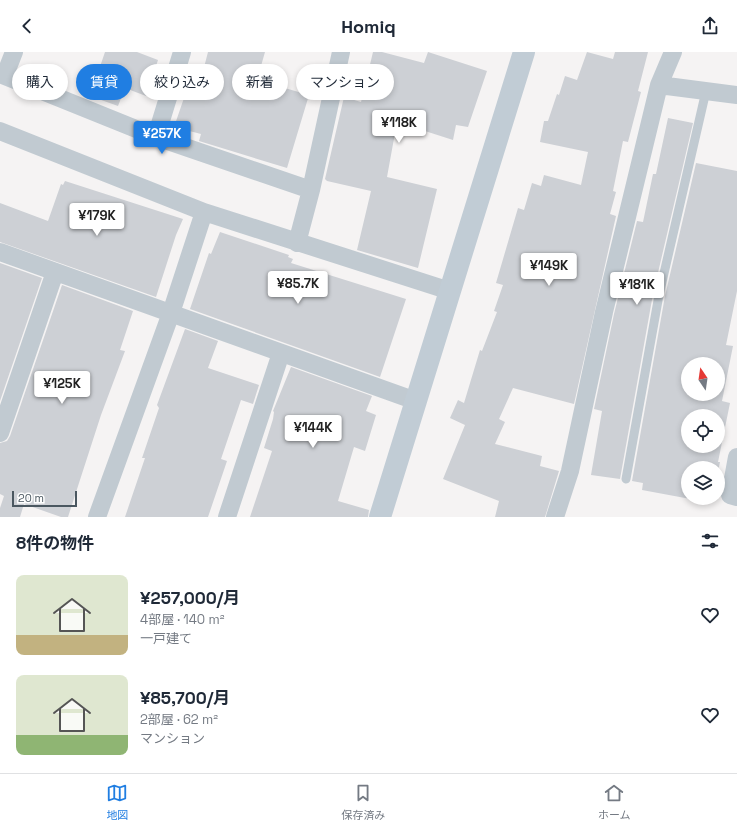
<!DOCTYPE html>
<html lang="ja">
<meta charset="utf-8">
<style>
:root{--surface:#fff;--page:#f6f6f7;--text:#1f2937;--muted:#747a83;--line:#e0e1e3;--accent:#207ee2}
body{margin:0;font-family:"Space Grotesk","Noto Sans JP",sans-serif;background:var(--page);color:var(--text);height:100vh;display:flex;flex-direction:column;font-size:15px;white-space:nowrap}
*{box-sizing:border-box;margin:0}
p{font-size:13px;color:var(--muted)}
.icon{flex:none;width:22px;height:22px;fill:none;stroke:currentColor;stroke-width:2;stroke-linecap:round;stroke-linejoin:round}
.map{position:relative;height:465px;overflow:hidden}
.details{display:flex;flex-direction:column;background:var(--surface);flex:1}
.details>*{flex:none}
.guide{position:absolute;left:12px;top:12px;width:400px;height:36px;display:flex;gap:8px}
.needle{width:26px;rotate:347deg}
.buttons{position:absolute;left:681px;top:305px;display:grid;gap:8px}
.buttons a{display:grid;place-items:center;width:44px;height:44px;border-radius:50%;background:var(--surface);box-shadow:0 2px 6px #0003;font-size:20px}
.scale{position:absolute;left:12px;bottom:10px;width:65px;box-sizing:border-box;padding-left:4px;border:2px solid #4a5760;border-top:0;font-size:11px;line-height:14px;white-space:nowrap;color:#4a5760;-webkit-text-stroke:3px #fff;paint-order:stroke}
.price{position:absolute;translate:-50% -34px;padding:0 9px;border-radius:4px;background:#fff;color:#222;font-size:13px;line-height:26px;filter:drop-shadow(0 1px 2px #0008)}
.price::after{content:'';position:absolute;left:50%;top:24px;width:12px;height:9px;margin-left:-6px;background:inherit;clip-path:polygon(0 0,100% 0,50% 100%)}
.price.on{background:var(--accent);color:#fff}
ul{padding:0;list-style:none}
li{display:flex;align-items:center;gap:12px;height:100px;padding:0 16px}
li span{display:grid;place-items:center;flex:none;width:112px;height:80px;border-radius:8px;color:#555}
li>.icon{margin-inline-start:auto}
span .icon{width:48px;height:48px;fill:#fffc;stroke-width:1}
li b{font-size:17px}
h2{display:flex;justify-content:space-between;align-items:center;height:48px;padding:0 16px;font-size:17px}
.pill{padding:0 14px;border-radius:18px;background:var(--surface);box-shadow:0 2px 6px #0003;font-size:14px;line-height:36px}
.pill.on{background:var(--accent);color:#fff}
header{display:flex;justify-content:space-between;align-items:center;height:52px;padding:0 16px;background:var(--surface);font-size:18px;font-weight:600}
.menu{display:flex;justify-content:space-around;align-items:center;height:56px;border-top:1px solid var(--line);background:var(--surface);font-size:11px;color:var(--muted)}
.menu a{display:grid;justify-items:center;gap:2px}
.menu .on{color:var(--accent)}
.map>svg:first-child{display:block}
.building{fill:#cdd0d5;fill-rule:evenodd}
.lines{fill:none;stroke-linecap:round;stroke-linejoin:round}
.lane{stroke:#c1cad1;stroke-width:9}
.street{stroke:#c1cad1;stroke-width:18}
.secondary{stroke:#c1ccd5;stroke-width:22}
</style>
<header><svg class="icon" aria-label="back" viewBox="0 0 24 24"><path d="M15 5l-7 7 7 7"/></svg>Homiq<svg class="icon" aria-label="share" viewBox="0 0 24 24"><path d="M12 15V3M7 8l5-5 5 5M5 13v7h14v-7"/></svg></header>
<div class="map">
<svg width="737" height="465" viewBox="0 0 737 465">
<rect width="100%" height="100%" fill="#f5f3f3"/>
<!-- building -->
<path class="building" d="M105,0H137L158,8L146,44L125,36L118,54L90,44Z
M208,0H265L257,28L309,43L287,116L199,89L201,82L174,75L193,20L202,23Z
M373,0H382L424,11L428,0L487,19L468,75L456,73L453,88L397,70L387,125L437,137L418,216L357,198L371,139L327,129L325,127L344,45L361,50Z
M587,0L613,7L615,0H648L638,39L641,40L628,90L623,89L613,139L616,140L610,162L616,164L574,352L513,336L499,367L505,370L495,392L542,404L540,414L559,419L545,465H495L499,449L443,427L465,373L450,366L458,348L464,351L480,298L482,299L497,260L494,259L503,233L496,231L518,156L524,158L532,131L541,134L544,123L581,133L588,100L540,90L544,69H548L557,42L559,43L565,24L577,28Z
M668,66L693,71L653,242L620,427L591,423L602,359L594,357L614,262L637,169L643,170L653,122H656Z
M696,111L737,119V239L726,293L733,294L722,349L730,351L718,410H720L718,420V416H688V446H713L712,451L642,438L643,431L632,429L665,244ZM688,312H718V342H688ZM688,364H718V394H688Z
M65,129L183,167L176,183L156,245L0,190V151L48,169L61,132L63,133Z
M220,180L289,203L288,205L293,207L291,211L406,247L380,325L190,257L209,201L211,202Z
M0,211L42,226L0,349Z
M62,233L133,259L120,298L125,299L101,363L68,465H61L24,452L20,465H0V456L4,444L0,442V391L7,389L10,384Z
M185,277L218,289L208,316L259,333L253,352L241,348L221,407L227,409L208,465H125L145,406H142L159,356L157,353Z
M291,315L372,344L366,359L376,363L365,399L354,395L338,449L369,458L368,465H250L272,399L264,396L273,367L274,360L273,359Z"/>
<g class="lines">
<!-- lane -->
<path class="lane" d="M626,427L659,243L706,39"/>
<!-- street -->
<path class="street" d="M0,22L156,85L311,138L297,191
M5,23L14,0
M659,33L673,0
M0,79L204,160L450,239
M156,85L182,0
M311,138L341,0
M0,200L416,349
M0,381L55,220
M737,405L730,443L737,445
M97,465L171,261L204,160
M227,465L281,301
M555,465L570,419L604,260L659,33L737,43"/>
<!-- secondary -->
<path class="secondary" d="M380,465L524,0"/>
</g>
</svg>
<div class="buttons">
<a><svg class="needle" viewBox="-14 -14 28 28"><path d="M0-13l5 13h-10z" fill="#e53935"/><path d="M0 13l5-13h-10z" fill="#747a83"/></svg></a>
<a><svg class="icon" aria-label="locate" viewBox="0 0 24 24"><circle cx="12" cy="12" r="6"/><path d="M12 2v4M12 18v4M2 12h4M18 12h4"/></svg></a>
<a><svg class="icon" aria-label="layers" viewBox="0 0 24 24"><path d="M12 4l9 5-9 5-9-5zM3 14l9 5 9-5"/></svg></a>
</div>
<div class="scale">20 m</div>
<b class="price" style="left:399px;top:92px">¥118K</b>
<b class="price on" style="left:162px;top:103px">¥257K</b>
<b class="price" style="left:97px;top:185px">¥179K</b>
<b class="price" style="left:549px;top:235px">¥149K</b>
<b class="price" style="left:298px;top:253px">¥85.7K</b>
<b class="price" style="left:637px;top:254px">¥181K</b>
<b class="price" style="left:62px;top:353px">¥125K</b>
<b class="price" style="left:313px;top:397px">¥144K</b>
<div class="guide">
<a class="pill">購入</a>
<a class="pill on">賃貸</a>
<a class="pill">絞り込み</a>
<a class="pill">新着</a>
<a class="pill">マンション</a>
</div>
</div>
<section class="details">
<h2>8件の物件<svg class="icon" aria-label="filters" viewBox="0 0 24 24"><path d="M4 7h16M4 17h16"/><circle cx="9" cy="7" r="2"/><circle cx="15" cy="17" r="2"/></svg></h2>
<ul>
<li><span style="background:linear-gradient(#dfe7d0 75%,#c2b280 0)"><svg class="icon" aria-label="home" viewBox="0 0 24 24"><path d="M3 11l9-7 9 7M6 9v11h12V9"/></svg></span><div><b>¥257,000/月</b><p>4部屋 · 140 m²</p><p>一戸建て</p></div><svg class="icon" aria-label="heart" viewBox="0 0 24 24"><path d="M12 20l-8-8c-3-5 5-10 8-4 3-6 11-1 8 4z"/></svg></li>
<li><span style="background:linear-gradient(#dfe7d0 75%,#8fb573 0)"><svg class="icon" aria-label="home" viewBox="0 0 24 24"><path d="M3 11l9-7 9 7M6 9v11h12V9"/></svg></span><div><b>¥85,700/月</b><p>2部屋 · 62 m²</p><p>マンション</p></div><svg class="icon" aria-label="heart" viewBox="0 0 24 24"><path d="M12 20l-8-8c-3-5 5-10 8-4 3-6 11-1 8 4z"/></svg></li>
</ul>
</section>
<nav class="menu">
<a class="on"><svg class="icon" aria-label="map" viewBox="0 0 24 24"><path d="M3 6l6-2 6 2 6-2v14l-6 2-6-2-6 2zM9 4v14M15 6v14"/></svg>地図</a>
<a><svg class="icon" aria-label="saved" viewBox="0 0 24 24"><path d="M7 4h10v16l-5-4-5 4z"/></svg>保存済み</a>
<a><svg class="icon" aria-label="home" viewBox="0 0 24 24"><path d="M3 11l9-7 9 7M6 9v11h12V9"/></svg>ホーム</a>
</nav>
